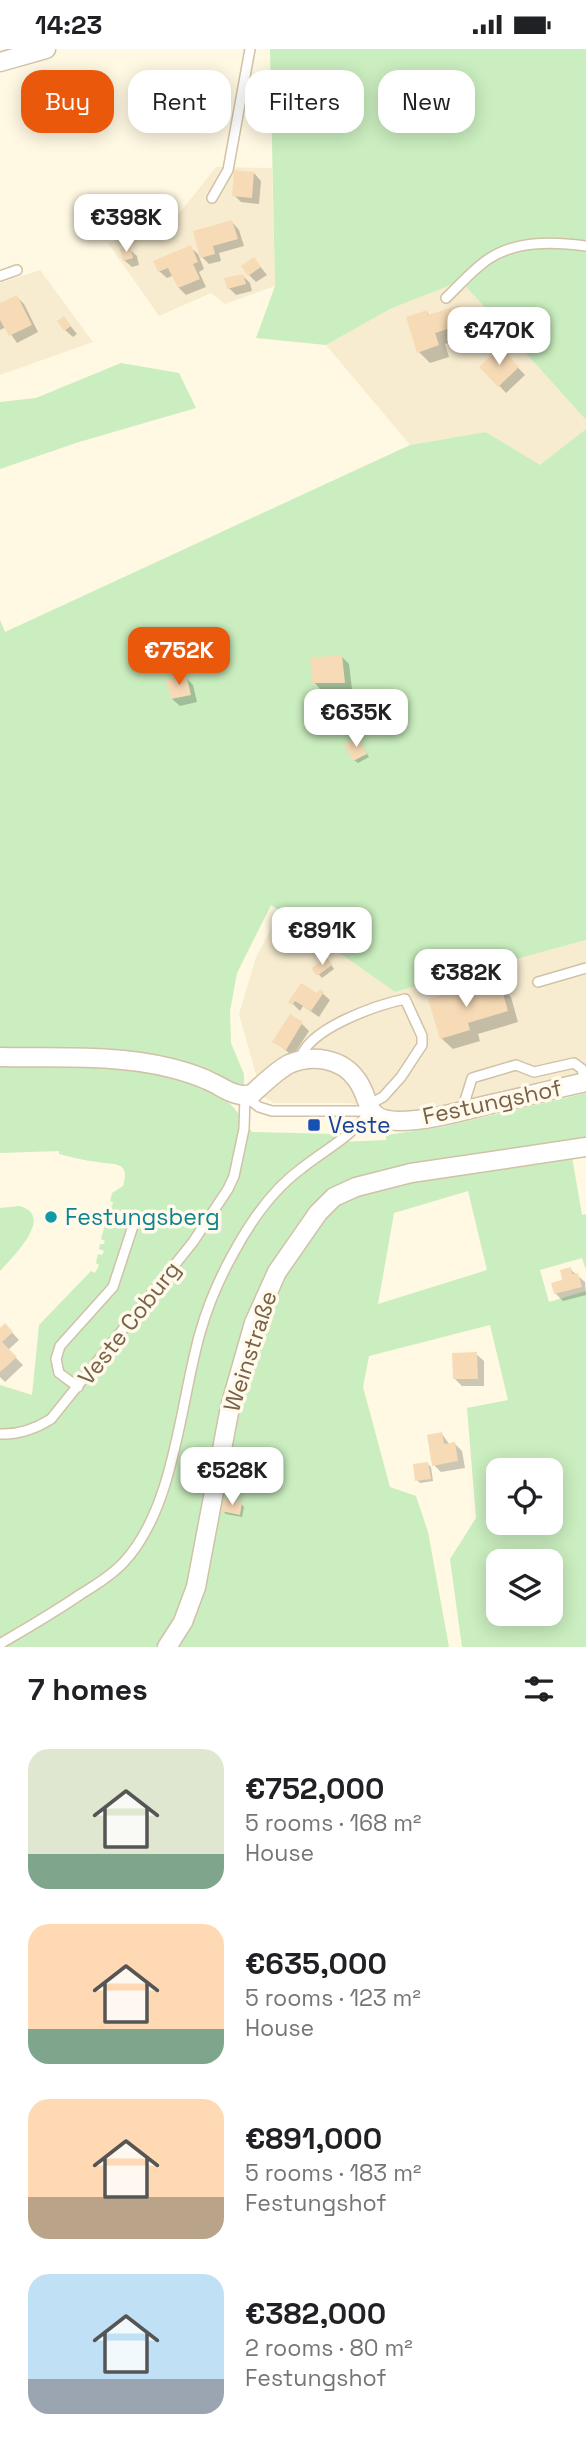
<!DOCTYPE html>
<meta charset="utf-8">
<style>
:root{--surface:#fff;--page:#f6f6f6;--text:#202124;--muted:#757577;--accent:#ea580c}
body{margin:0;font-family:"Space Grotesk",sans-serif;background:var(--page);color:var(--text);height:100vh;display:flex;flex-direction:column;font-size:26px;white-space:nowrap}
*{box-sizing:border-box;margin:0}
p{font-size:23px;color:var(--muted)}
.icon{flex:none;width:38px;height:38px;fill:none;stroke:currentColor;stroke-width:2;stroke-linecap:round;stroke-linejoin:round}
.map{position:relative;height:1598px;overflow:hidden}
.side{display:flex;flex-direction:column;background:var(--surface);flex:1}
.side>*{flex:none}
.guide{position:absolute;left:21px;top:21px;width:544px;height:63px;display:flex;gap:14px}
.tools{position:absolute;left:486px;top:1409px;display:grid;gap:14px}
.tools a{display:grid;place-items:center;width:77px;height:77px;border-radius:14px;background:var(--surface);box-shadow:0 4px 18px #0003;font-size:35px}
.price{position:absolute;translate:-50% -60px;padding:0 16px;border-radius:14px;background:#fff;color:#222;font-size:23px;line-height:46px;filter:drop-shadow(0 2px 4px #0008)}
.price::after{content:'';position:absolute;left:50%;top:42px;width:21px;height:16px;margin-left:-10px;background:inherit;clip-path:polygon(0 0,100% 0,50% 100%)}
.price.current{background:var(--accent);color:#fff}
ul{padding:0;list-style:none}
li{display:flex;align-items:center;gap:21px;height:175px;padding:0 28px}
li span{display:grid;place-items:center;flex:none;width:196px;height:140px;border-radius:21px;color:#555}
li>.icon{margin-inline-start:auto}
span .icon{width:84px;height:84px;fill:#fffc;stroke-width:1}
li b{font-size:30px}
h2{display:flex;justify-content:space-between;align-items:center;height:84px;padding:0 28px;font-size:30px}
.tag{padding:0 24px;border-radius:21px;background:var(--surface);box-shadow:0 4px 18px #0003;font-size:24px;line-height:63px}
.tag.current{background:var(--accent);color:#fff}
.status{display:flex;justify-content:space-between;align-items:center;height:49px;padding:0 35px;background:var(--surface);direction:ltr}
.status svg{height:19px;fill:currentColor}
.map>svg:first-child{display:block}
.residential{fill:#f7ecd0}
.green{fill:#caeebf;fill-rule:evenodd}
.shadow{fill:#0003}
.building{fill:#f7dbb7}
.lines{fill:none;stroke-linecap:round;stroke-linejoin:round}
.lane-casing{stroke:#d1c1a8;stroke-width:12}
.street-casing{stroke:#d1c1a8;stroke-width:21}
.lane{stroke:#fff;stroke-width:9}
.street{stroke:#fff;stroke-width:18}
.transit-dot{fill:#1a4fb4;stroke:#fffaeb;stroke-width:2.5}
.culture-dot{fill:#0f9aa8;stroke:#fffaeb;stroke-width:2.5}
.labels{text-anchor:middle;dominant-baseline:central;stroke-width:7;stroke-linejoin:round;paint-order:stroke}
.street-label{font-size:23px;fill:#796146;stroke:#fffaeb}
.transit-label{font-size:23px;fill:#164399;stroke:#fffaeb;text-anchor:start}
.culture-label{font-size:23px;fill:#0d838f;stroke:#fffaeb;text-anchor:start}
</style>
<div class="status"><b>14:23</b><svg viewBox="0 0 49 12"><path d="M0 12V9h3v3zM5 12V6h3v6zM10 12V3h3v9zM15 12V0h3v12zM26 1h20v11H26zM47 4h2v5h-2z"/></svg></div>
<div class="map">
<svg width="586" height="1598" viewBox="0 0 586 1598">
<rect width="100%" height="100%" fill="#fff8e2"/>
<!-- residential -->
<path class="residential" d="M216,118L272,119L275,237L225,255L211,244L159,267L108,194L178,166Z
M40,221L93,293L0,326V234Z
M461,232L586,371V380L540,417L486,383L410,396L326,296L390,260Z
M280,863L395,943L586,891V1029L450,1062L397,1063L349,1054H274L262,1047L239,965L256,908Z"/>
<!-- green -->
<path class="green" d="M270,0H586V371L461,232L390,260L326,296L256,289L275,237Z
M121,314L179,324L196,359L79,393L0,420V353L36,349Z
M586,380V891L395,943L271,856L237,924L230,962L231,994L244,1025V1036L234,1035L169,1012L0,1002V571L5,583L410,396L486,383L540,416Z
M0,1016C64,1017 130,1013 191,1035C204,1039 219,1044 229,1054C238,1062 245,1074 252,1083L336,1085L341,1093L386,1091V1086L442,1078L586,1044V1093L570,1096L582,1166L586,1165V1221L582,1209L540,1221L549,1253L586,1242V1598H462L450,1510L476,1469L467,1359L508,1351L490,1276L369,1307L363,1338L390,1438L416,1447L428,1483L449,1598H0V1336L32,1346L39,1276L91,1222L95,1224L99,1216L96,1214L98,1205L102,1206L104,1202L99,1200L100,1195H104L105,1192L101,1190L105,1176L107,1177L108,1173L106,1171L110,1157H112L113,1153L110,1152L112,1144L123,1137C131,1111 113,1116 98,1113C85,1112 72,1108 59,1105V1102L0,1104ZM468,1142L487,1221L378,1255L394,1164ZM499,1421H551V1474H499ZM499,1512H551V1564H499Z
M19,1157C56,1166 13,1208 0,1222V1159Z"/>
<!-- shadow -->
<path class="shadow" d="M254,124L261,132L259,155L241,153L234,146Z
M232,173L239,181L244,197L219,204L221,212L209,215L202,208Z
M190,198L198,205L204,220L199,223L206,238L186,246L179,239L174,226L167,229L159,222Z
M129,200L137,207L139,216L132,218L124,211Z
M254,210L267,226L256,233L249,226Z
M243,227L250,234L252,242L236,246L229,239Z
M17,248L24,255L38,283L17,294L6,278L0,281V256Z
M459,258L471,269L476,285L445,295L449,308L430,314L419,303L427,263L430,267Z
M64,269L77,285L73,288L65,281Z
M501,301L525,326L506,344L482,318Z
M342,608L349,615L352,640L321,641L314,633Z
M185,628L193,636L197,653L180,657L172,650Z
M358,690L369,708L358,714L354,711Z
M330,914L334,920L322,929L314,920Z
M499,936L511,948L518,973L478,985L480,992L453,1000L441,989L457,943L461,948Z
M322,944L330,951L319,968L303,957L300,962L291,953Z
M302,975L309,982L293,1007L275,993Z
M570,1220L585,1233L586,1246L563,1252L555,1244Z
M5,1276L19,1291L8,1301L23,1316L5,1333L0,1328V1281Z
M476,1305L484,1312V1337H462L455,1330Z
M442,1385L450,1396L455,1395L462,1402L465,1419L441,1423L434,1416Z
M427,1414L431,1418L433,1432L420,1434L417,1431Z
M241,1455L244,1458L242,1468L226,1465L223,1462Z"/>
<!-- building -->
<path class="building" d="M234,121L254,123L252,149L232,147Z
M232,171L238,190L213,197L215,205L200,209L193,182Z
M191,196L198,213L193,215L200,230L178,239L168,219L158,223L153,212Z
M130,198L133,209L123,212L120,200Z
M254,208L261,218L248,227L241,217Z
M243,225L246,235L227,240L224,229Z
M17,246L32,276L9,287L0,271V254Z
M460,256L466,274L435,284L439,296L417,304L406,268L427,261L428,266Z
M64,267L71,277L64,282L57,272Z
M501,298L519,318L498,338L479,318Z
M342,606L345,634H312L310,609Z
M186,626L191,646L171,650L166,631Z
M358,688L367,705L353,712L344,695Z
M327,908L332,916L317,927L311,919Z
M301,934L317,944L320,940L324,943L311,962L295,952L292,956L288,953Z
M500,934L508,962L468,974L470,981L440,990L428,950L457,941L459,946Z
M290,965L303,973L286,1001L272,993Z
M571,1218L572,1225L578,1224L582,1238L554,1245L551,1234L562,1231L560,1221Z
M5,1274L13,1283L2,1293L17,1308L0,1323V1279Z
M477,1303L478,1330H453L452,1304Z
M442,1383L444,1395L455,1393L458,1412L432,1417L427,1386Z
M428,1413L431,1430L415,1432L413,1415Z
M224,1450L242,1453L240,1466L221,1462Z"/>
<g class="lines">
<!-- lane casing -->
<g class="lane-casing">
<path id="lane" d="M212,149L228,121L250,0
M0,227L17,221
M446,249C460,236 474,219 490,209C518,191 555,193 586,197
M538,933L586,919
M300,1012C305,980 377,956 405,950L422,987V996L401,1028L383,1048L368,1056
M246,1048L259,1058L272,1062H371
M462,1061L472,1029L516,1016L534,1023L574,1014L582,1020L585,1033
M78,1338L59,1324L56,1310L60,1297L113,1238L133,1177
M0,1385C19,1386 35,1380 51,1370L193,1193L228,1140L234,1127L244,1080L245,1047
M0,1595C27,1579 55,1563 81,1545C96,1536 112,1526 124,1513C175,1458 180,1354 200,1284C208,1256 219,1230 233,1205C250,1173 272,1141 302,1119C329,1098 348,1090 371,1062"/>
</g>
<!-- street casing -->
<g class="street-casing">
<path id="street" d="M0,13L46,0
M0,1008C56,1009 116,1005 171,1019C183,1022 196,1026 207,1031C222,1037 235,1050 252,1045C263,1035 276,1022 289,1015C312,1005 342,1009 357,1031C372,1052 363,1071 398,1072C427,1072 459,1063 487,1056C520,1049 553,1040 586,1033
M167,1598L183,1573L196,1538L230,1358L254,1274L277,1223L318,1164L334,1148L356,1138L411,1124L586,1098"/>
</g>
<!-- lane -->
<use href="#lane" class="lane"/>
<!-- street -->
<use href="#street" class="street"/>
</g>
<!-- markers -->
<rect class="transit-dot" x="307" y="1069" width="14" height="14" rx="3.5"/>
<circle class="culture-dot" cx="51" cy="1168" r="7"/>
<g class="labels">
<!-- street labels -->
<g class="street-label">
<text transform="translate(492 1053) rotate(-12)">Festungshof</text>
<text transform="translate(129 1274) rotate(-52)">Veste Coburg</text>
<text transform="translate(250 1302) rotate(-72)">Weinstraße</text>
</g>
<!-- transit labels -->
<g class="transit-label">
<text x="328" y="1076">Veste</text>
</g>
<!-- culture labels -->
<g class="culture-label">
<text x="65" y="1168">Festungsberg</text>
</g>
</g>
</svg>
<div class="tools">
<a><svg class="icon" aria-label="locate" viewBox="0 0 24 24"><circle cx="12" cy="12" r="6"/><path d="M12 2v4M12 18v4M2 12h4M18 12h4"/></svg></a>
<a><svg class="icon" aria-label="layers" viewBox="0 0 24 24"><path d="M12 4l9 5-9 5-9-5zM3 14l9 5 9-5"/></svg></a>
</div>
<b class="price" style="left:126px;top:205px">€398K</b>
<b class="price" style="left:499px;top:318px">€470K</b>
<b class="price current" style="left:179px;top:638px">€752K</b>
<b class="price" style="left:356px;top:700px">€635K</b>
<b class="price" style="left:322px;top:918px">€891K</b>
<b class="price" style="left:466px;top:960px">€382K</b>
<b class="price" style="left:232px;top:1458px">€528K</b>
<div class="guide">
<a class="tag current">Buy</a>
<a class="tag">Rent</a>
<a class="tag">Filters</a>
<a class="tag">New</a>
</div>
</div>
<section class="side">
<h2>7 homes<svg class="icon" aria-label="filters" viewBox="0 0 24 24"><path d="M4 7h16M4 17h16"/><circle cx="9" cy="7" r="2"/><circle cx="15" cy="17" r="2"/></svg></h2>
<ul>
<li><span style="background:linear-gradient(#dfe7d0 75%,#7fa58c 0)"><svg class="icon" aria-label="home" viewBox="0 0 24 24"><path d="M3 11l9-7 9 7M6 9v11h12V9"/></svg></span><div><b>€752,000</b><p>5 rooms · 168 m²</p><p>House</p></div></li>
<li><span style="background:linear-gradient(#ffd9b3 75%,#7fa58c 0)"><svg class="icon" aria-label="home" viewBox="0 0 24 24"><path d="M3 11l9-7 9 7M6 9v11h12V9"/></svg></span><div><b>€635,000</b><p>5 rooms · 123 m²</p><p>House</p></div></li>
<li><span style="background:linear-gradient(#ffd9b3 70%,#b9a48a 0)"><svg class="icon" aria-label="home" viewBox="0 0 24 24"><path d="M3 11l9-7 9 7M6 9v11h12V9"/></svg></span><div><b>€891,000</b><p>5 rooms · 183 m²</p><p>Festungshof</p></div></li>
<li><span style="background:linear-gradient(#bfe0f5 75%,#9aa5b1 0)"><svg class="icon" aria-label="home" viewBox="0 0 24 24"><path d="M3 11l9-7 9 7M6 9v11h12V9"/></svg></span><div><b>€382,000</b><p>2 rooms · 80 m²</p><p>Festungshof</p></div></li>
</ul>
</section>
